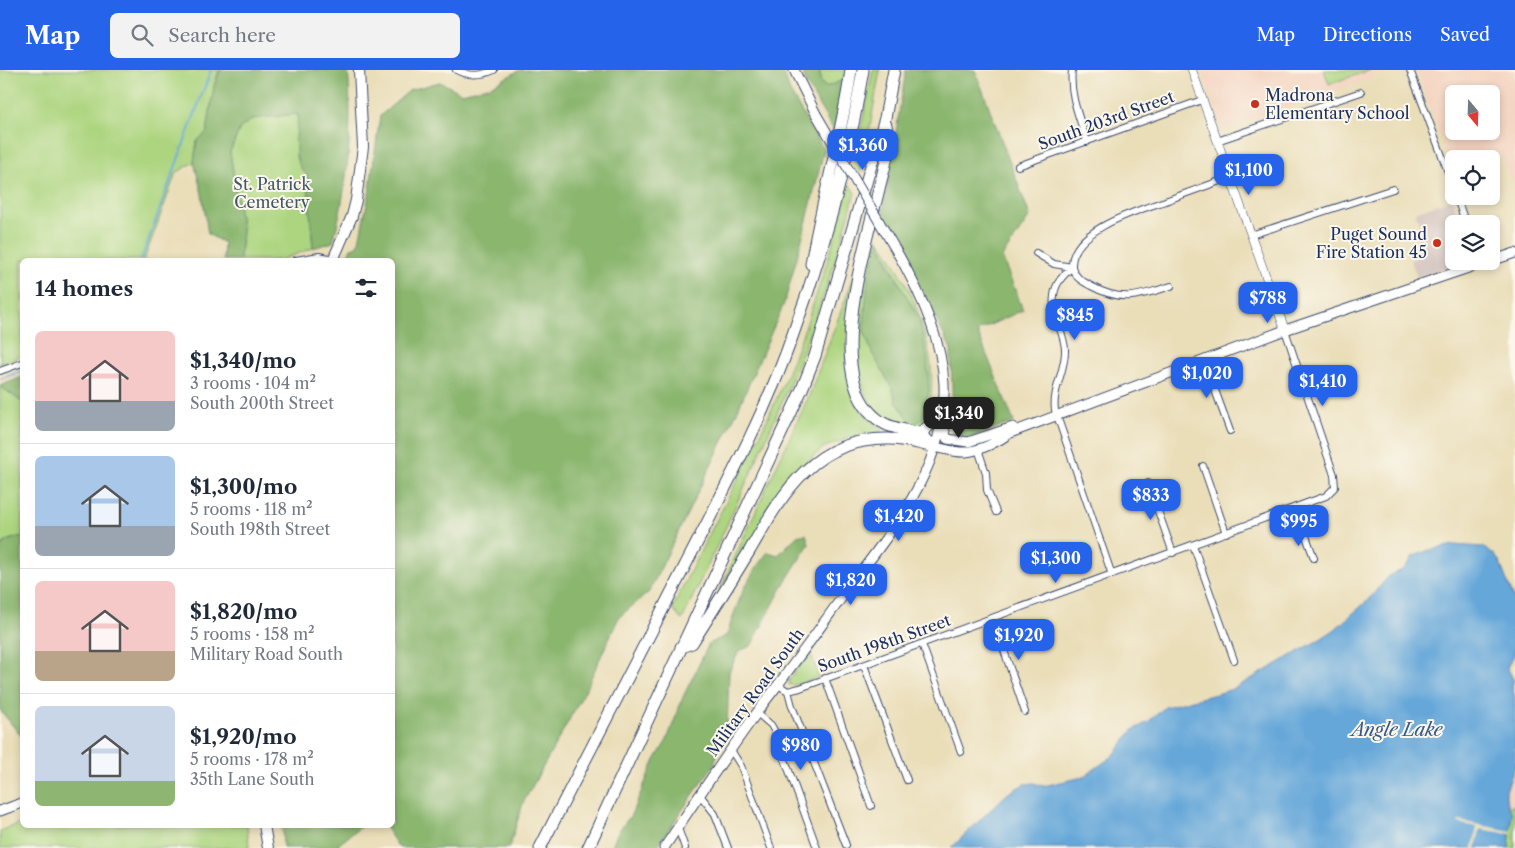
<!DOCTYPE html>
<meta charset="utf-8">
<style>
:root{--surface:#fff;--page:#f2f2f3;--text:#1f2937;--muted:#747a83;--line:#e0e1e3;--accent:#2563eb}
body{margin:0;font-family:"Libre Caslon Text",serif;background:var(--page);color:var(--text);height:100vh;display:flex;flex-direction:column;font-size:19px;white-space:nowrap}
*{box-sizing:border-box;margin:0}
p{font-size:16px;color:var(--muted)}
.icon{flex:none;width:28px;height:28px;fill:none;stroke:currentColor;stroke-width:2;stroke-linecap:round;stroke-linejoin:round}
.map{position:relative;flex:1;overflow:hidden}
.drawer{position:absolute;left:20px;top:188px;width:375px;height:570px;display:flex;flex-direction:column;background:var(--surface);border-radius:8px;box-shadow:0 2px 8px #0003}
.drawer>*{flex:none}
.needle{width:32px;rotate:161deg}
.tools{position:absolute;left:1445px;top:15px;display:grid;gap:10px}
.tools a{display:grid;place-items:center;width:55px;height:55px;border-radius:8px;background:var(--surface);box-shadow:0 2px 8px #0003;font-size:25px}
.price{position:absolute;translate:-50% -42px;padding:0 11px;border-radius:10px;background:var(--accent);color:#fff;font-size:16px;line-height:32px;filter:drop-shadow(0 1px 2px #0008)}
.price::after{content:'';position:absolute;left:50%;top:30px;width:15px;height:11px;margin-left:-8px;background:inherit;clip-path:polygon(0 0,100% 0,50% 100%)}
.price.active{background:#222;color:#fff}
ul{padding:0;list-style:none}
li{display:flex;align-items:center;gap:15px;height:125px;padding:0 15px}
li+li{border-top:1px solid var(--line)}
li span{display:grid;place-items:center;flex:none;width:140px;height:100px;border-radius:8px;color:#555}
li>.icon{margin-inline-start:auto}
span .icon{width:60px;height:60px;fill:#fffc;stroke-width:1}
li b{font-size:21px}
h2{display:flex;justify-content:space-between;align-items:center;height:60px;padding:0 15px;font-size:21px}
header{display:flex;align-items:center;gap:30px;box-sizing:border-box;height:70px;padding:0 25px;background:var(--accent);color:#fff}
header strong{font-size:24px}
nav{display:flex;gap:28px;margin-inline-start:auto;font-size:18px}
.search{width:350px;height:45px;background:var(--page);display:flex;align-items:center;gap:12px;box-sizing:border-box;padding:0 18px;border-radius:8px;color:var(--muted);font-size:19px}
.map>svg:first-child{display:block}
.built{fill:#f4d3c0;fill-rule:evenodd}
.industrial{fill:#d0c0bc}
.green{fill:#add580;stroke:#64826f;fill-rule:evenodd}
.forest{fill:#8ab66e;stroke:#527266}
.water{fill:#66a7d9;stroke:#406b9c}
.pier{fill:#eadeb9}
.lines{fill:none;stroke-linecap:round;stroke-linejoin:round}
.stream{stroke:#66a7d9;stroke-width:2}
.minor-casing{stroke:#3a496c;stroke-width:8}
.tertiary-casing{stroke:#3a496c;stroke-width:9}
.secondary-casing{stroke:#3a496c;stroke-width:11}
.primary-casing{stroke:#3a496c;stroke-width:12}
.motorway-casing{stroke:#3a496c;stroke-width:13}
.minor{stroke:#fff;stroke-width:6}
.tertiary{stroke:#fff;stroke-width:8}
.secondary{stroke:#fff;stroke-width:9}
.primary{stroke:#fff;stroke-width:10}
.motorway{stroke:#fff;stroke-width:11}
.secondary-bridge-casing{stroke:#3a496c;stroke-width:11;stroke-linecap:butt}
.secondary-bridge{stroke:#fff;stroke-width:9}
.poi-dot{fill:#c8321e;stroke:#fbf7ec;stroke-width:2}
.labels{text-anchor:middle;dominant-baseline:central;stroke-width:4;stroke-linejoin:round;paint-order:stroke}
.poi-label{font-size:16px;fill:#1b2f5e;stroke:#fbf7ec;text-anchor:start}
.street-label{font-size:16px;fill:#1b2f5e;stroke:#fbf7ec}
.park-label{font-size:16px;fill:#405866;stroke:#fbf7ec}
.water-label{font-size:18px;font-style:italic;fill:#355989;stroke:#fbf7ec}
</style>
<header>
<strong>Map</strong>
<div class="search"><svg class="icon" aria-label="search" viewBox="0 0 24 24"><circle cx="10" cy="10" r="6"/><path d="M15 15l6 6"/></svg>Search here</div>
<nav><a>Map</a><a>Directions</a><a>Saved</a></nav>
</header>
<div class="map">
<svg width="1515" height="778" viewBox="0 0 1515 778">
<rect width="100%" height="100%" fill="#fbf7ec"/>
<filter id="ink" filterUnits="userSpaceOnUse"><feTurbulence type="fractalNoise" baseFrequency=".02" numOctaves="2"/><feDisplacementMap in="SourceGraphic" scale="10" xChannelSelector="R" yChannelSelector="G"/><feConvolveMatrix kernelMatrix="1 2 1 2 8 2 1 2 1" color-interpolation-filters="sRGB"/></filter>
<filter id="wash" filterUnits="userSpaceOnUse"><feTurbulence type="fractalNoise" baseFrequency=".0096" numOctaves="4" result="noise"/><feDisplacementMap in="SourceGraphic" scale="20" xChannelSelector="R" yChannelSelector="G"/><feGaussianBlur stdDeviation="1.12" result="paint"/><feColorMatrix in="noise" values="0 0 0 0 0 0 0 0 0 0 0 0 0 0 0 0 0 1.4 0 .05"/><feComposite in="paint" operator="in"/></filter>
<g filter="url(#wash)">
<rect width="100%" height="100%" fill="#eadeb9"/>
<!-- built -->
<path class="built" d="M1201,0H1393L1222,60Z
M1416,0H1515V108L1510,110L1500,81L1478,89H1454V97L1452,98ZM1454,24H1491V61H1454Z
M1515,696V735L1508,737L1506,728V721Z"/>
<!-- industrial -->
<path class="industrial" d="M1452,129L1460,154H1454V191H1465L1417,207L1410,190L1423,186L1417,166L1423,164L1415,142Z"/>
<!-- green -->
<path class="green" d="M0,0H219L214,16L207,63L197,71L194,92L176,103L144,190H22V286L0,294Z
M820,0H845L844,10L826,17L820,12Z
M873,0H880L868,68L859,107L853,97Z
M1324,0H1371L1329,14Z
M298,43L296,88L307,104L313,178L280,190H240L242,159L230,82L240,58L253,48Z
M849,114L855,123C816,273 747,411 682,550L672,539C704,471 741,407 772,339C805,267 829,190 849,114Z
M877,167C914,216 946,294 925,354L916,358C901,354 883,350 872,336C844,296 861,210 877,167ZM879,171L900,214L913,355L896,331L893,318L872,283Z
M858,196C853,234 836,298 856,333C861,342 872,352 880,358L881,362L853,366L823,378L794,403L720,519L809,326Z
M0,316L22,332V466L8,470L0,477Z
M810,582L819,607L797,615H789V610Z
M1515,735V778H1509L1511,749L1508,737Z
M22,753V755H247L249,778H0V761Z"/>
<!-- forest -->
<path class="forest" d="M220,0H348C353,58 348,116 333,172L313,178L307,105C290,91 297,63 298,44L253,49L240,58L230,82L242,159L240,190H223L224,173L208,164L202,124L194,92L197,71L207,62L214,16Z
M520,0H783L790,22L824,80L807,150L785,231L735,346L649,522L619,547L584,623L523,733L509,778H399L384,755H392V190H346L351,178L358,176L369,124L380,46L410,20L440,12L462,23L491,16Z
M802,0H820V12L826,17L844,10L835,63L806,13Z
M906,0H975L1030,146L1002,187L1023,240L977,261L1014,352L969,368L953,361L951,279L883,142Z
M879,170L889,195L919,248L927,286L929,320L923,349L913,355L896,331L892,318L872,283L863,259L868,209Z
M22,307V332L0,316Z
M806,464L809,474L785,512L751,576L739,581L729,602L727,659L713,696L656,778H611L618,762L631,745L655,690L667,670L683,627L709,574L727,565C736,535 748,505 768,482L778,485L797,466Z
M22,466V667L0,640V477L8,470Z
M282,755H363L334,778H283Z"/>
<!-- water -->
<path class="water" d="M1454,475L1483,477L1495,485L1500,493L1515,531V584L1507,597L1514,611L1512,616L1515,627V696L1506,721V728L1508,737L1512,742L1509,778H951L1007,724L1024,714L1034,713L1043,716L1083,707L1113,686L1133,660L1148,652L1165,637L1220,623L1235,618L1317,571L1334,560L1366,532L1389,506L1402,500L1409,493L1412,487L1429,480Z"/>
<!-- pier -->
<path class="pier" d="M1459,751L1511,761V764L1480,759L1476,778H1473L1477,757L1458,753Z"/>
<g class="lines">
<!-- stream -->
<path class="stream" d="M141,190L211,0
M0,309L22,301"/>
</g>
</g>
<g filter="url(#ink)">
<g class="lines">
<!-- minor casing -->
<g class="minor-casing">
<path id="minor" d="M456,0C468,6 482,6 494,0
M1072,0C1069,25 1080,49 1087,72
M1410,0L1454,118
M1217,71L1361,22
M1018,96L1202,30
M1456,126L1466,154
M1251,165L1393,119
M1036,183L1054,194L1072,197C1070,159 1140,140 1168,130C1189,122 1210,115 1230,107
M296,190L319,186L334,189
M1204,290L1230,361
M0,301L22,293
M978,379L986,403L987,420L996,442
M1203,396L1226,463
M1148,413L1173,483
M1303,435V458L1314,488
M1289,440L1303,458
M1193,475L1234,590
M1112,505L1055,340C1052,319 1066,300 1065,279C1064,262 1051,244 1054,226C1055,213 1063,206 1072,197C1075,208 1082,211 1091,216C1122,233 1139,226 1171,216
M993,548L1025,642
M922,574L961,682
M864,595L907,710
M825,608L871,736
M778,615L788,621L800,618L1326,426L1335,417L1334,405L1285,260
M788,621L792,636L846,775
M757,643L771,655L775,662L817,778
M731,680L741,696L771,778
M700,725L715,744L728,778
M678,758L685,778"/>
</g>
<!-- tertiary casing -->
<g class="tertiary-casing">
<path id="tertiary" d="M1192,0L1285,260"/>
</g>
<!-- secondary casing -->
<g class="secondary-casing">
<path id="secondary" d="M794,0L816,44
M1491,191L1515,183
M942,352L947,369L968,372L1013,357
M935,377C945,379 956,383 966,382C981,380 998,372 1010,363L1285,260L1489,191
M0,741L22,733
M664,778C694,733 724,688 756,644C766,629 778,616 788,601C809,574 828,546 848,519C894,458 947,395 944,314C942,266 914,210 890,170"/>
</g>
<!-- primary casing -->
<g class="primary-casing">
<path id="primary" d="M333,190L352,146L356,130L363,77L359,0
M264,755L268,778"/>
</g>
<!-- motorway casing -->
<g class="motorway-casing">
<path id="motorway" d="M886,55C887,63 888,71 888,78C887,91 882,106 879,119C866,174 827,295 869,341C888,363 903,355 923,367C927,370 931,374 935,377
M811,194C822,129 842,66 851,0
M912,363C930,363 932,349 942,337
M681,577L692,573C712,542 731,511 750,480C783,423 814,367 890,369C903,369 917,373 931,376
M540,778C589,682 638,586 688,490C725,418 765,344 792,267C824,180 848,92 863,0
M588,778L802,319L815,286L885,48L894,0"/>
</g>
<!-- minor -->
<use href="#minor" class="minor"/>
<!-- tertiary -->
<use href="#tertiary" class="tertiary"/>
<!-- secondary -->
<use href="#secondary" class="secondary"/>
<!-- primary -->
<use href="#primary" class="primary"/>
<!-- motorway -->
<use href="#motorway" class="motorway"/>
<!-- secondary-bridge casing -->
<g class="secondary-bridge-casing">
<path id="secondary-bridge" d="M816,44L890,170"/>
</g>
<!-- secondary-bridge -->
<use href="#secondary-bridge" class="secondary-bridge"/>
</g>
</g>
<!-- markers -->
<g class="poi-dot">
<circle cx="1255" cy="34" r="5"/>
<circle cx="1437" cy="173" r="5"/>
</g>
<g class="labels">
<!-- poi labels -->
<g class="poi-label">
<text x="1265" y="25">Madrona<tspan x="1265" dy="18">Elementary School</tspan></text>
<text x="1427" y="164" text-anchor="end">Puget Sound<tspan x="1427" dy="18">Fire Station 45</tspan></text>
</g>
<!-- street labels -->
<g class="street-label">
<text transform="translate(1106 50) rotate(-20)">South 203rd Street</text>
<text transform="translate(884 573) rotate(-20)">South 198th Street</text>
<text transform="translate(755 622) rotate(-54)">Military Road South</text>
</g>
<!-- park labels -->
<g class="park-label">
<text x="272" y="114">St. Patrick<tspan x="272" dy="18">Cemetery</tspan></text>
</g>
<!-- water labels -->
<g class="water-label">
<text x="1397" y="660">Angle Lake</text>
</g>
</g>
</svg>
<div class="tools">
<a><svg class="needle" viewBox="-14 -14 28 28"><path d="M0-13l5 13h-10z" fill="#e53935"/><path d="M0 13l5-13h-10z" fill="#747a83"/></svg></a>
<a><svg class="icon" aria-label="locate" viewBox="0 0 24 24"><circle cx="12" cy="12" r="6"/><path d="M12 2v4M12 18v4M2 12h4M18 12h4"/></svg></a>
<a><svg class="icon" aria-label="layers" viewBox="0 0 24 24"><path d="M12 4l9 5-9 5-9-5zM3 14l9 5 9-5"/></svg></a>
</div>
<b class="price" style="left:863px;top:101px">$1,360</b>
<b class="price" style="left:1249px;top:126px">$1,100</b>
<b class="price" style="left:1268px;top:254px">$788</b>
<b class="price" style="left:1075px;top:271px">$845</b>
<b class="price" style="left:1207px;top:329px">$1,020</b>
<b class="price" style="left:1323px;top:337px">$1,410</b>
<b class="price active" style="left:959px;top:369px">$1,340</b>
<b class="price" style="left:1151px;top:451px">$833</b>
<b class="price" style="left:899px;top:472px">$1,420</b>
<b class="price" style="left:1299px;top:477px">$995</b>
<b class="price" style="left:1056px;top:514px">$1,300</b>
<b class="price" style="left:851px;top:536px">$1,820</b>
<b class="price" style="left:1019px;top:591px">$1,920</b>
<b class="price" style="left:801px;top:701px">$980</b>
<section class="drawer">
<h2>14 homes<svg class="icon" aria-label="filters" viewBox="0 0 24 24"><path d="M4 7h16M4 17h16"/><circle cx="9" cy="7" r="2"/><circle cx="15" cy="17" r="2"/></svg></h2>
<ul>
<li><span style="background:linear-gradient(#f6c9c9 70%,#9aa5b1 0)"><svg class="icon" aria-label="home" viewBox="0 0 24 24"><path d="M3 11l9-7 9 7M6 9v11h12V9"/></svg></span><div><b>$1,340/mo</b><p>3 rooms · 104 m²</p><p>South 200th Street</p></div></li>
<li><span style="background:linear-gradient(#a9c7e8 70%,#9aa5b1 0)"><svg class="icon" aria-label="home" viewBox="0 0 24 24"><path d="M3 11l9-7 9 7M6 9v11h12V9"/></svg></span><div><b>$1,300/mo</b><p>5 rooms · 118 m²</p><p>South 198th Street</p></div></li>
<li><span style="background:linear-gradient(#f6c9c9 70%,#b9a48a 0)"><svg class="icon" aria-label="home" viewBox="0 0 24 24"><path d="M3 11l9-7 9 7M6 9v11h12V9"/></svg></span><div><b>$1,820/mo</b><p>5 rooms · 158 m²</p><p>Military Road South</p></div></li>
<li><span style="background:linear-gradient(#c9d6e8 75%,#8fb573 0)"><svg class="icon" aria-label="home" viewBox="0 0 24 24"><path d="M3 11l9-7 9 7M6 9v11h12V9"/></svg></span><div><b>$1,920/mo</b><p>5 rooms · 178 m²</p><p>35th Lane South</p></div></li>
</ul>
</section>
</div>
